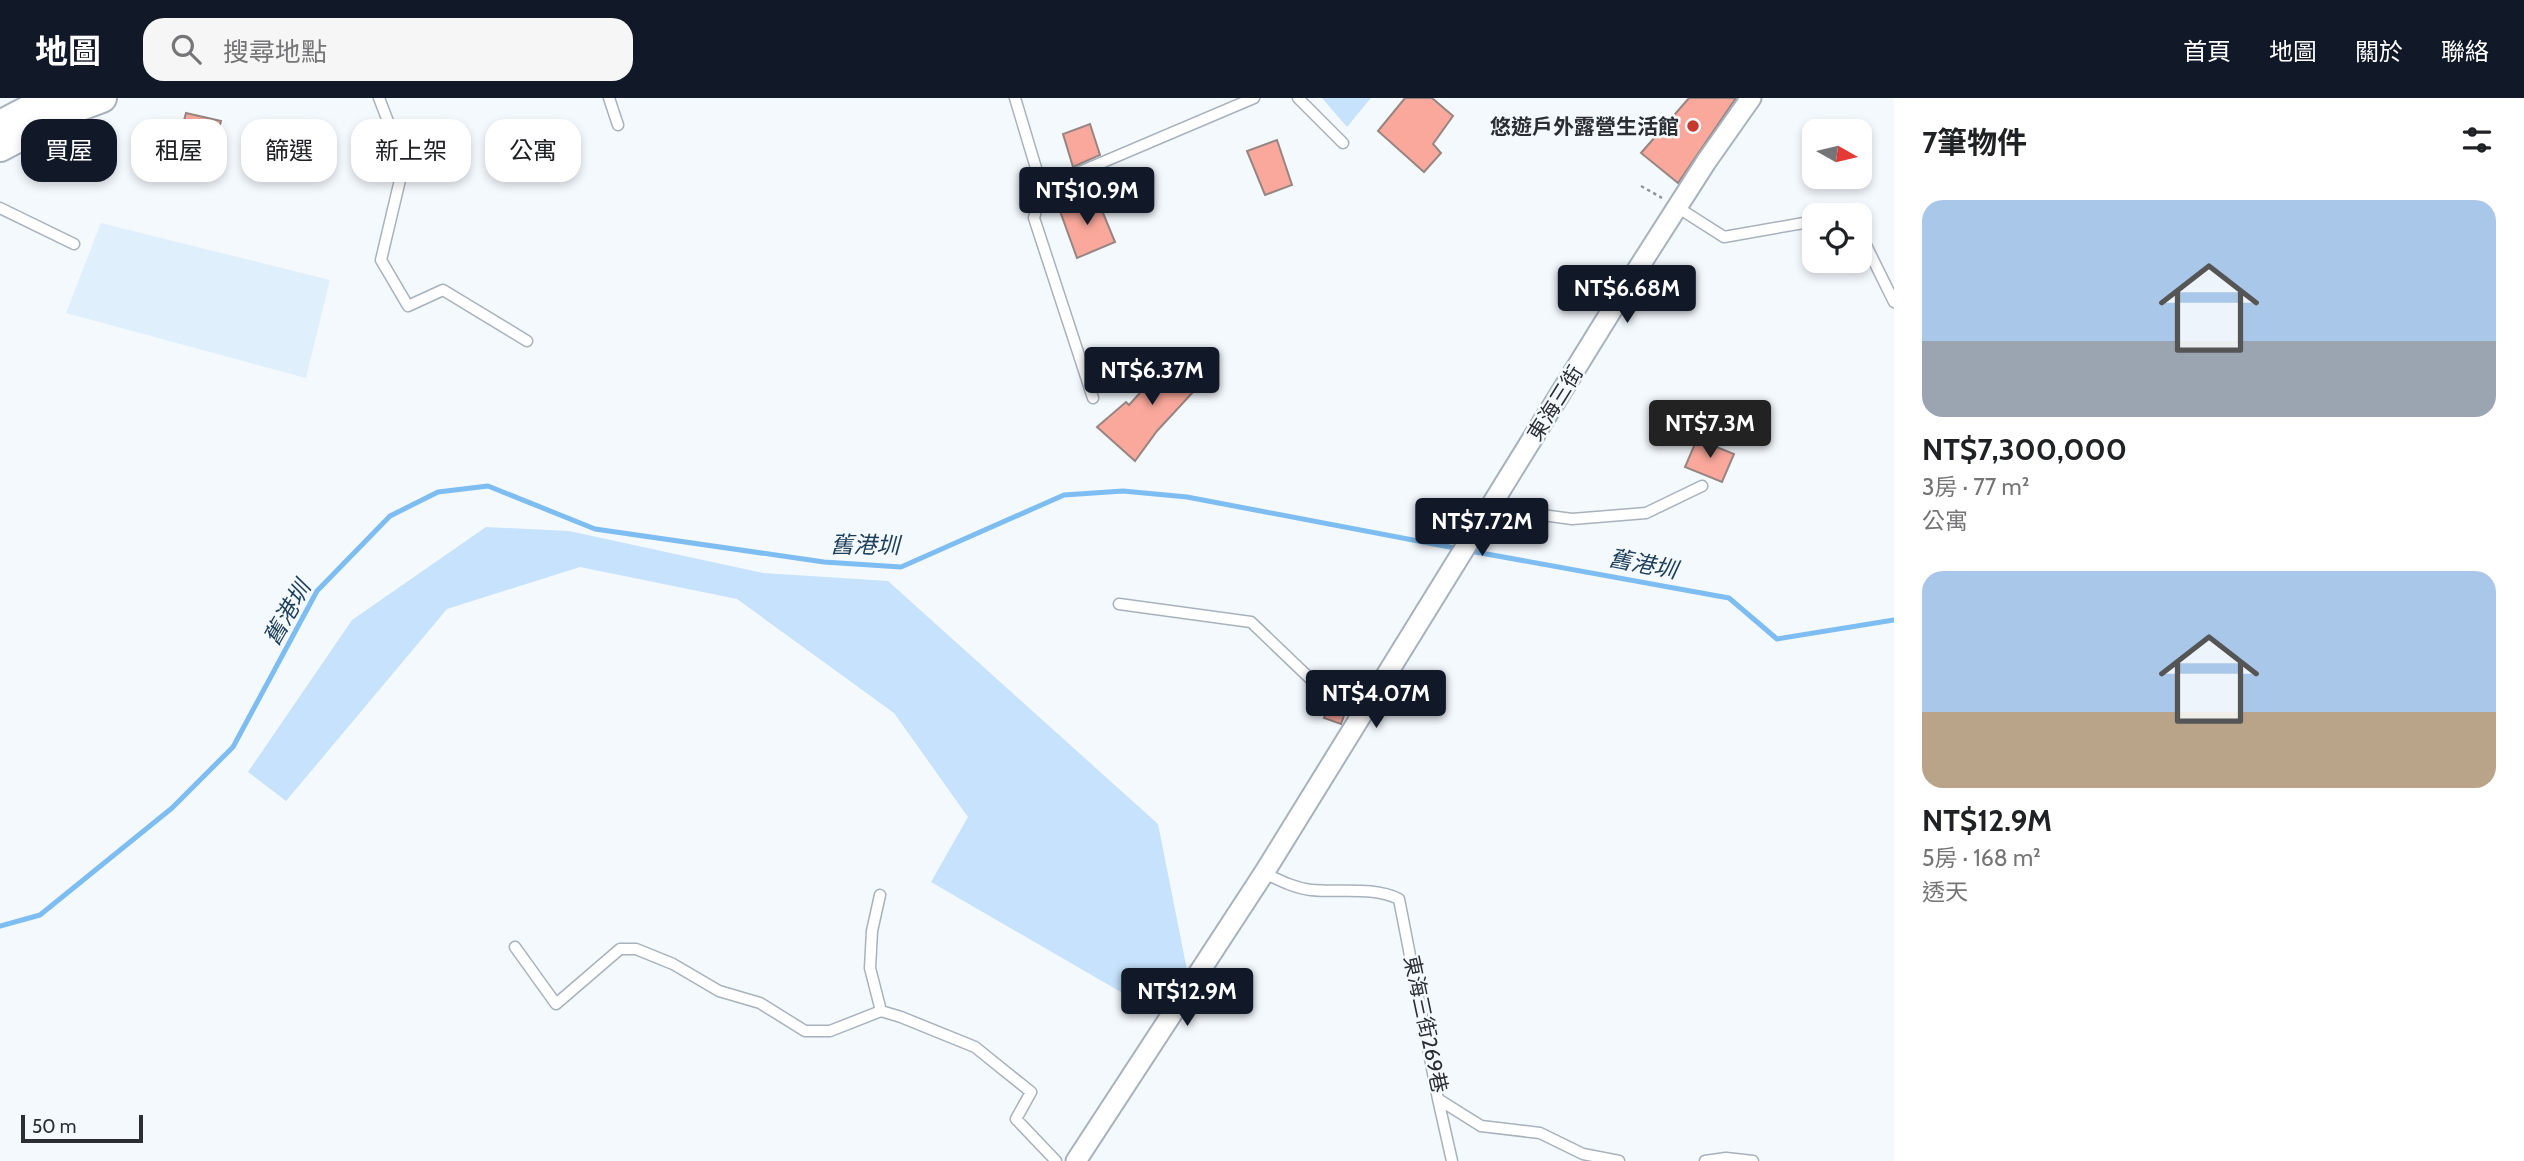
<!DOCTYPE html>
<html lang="zh-TW">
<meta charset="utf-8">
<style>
:root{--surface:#fff;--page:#f6f6f6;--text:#202124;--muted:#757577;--accent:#111827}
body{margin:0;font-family:Cabin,"Noto Sans TC",sans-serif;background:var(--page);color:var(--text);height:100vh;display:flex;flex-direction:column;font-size:26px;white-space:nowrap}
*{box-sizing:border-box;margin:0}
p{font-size:23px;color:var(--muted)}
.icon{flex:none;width:38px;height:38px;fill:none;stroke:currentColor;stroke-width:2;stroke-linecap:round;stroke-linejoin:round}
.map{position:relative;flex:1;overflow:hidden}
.panel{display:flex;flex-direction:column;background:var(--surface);width:630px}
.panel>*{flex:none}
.hud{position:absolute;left:21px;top:21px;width:665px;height:63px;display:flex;gap:14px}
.needle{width:46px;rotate:98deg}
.tools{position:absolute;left:1802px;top:21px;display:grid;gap:14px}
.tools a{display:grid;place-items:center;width:70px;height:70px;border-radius:14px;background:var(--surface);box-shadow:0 4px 10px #0003;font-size:35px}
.scale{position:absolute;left:21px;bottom:18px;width:122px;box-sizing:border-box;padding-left:7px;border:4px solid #2b2f33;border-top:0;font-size:19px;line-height:24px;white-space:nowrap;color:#2b2f33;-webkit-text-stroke:5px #f4f9fe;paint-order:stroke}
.price{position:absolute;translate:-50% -60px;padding:0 16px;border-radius:7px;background:var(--accent);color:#fff;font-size:23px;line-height:46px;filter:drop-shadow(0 2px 4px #0008)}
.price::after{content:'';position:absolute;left:50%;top:42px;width:21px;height:16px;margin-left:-10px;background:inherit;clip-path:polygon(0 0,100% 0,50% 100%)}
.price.active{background:#222;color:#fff}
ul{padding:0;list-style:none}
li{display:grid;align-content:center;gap:14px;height:371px;padding:0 28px}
li span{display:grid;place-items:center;height:217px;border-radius:21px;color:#555}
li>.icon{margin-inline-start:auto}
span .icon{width:126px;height:126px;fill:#fffc;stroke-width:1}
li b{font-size:30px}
h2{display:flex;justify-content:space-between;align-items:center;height:84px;padding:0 28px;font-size:30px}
.tag{padding:0 24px;border-radius:21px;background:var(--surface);box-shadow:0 4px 10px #0003;font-size:24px;line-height:63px}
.tag.active{background:var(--accent);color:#fff}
header{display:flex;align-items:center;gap:42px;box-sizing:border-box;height:98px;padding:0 35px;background:var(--accent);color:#fff}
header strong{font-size:33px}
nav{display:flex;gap:38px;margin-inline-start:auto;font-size:24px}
.search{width:490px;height:63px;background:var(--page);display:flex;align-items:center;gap:18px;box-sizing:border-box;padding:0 24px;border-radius:21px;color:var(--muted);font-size:26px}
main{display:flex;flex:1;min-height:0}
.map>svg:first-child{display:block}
.built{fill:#e0effc}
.green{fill:#c6e2fc}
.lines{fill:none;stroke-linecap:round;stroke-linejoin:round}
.stream{stroke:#7ebdf1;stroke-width:5}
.building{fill:#faa89b;stroke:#968683;stroke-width:2}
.lane-casing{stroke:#a7b2bd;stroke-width:13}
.street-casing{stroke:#a7b2bd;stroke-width:23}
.secondary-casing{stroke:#a7b2bd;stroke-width:32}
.path{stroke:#909599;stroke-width:2.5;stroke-dasharray:3.5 3.5;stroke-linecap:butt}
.lane{stroke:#fff;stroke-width:10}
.street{stroke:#fff;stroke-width:19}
.secondary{stroke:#fff;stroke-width:28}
.poi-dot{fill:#c6392c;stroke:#f4f9fe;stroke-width:2.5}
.labels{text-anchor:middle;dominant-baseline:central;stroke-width:5;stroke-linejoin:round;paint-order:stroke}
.poi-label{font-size:21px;font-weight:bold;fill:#2b2f33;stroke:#f4f9fe;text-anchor:end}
.street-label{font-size:21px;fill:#2b2f33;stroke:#f4f9fe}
.water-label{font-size:23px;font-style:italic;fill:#1d3e5a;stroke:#f4f9fe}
</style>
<header>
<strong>地圖</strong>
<div class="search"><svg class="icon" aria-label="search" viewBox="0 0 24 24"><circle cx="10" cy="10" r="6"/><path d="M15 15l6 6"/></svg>搜尋地點</div>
<nav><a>首頁</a><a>地圖</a><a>關於</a><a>聯絡</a></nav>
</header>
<main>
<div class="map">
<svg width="1894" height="1063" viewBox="0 0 1894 1063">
<rect width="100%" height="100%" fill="#f4f9fe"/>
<!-- built -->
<path class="built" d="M101,125L330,182L306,280L66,215Z"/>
<!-- green -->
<path class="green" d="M1322,0H1371L1347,29Z
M486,429L569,433L763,475L888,483L1158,726L1187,872L1145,908L931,784L968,719L894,615L737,501L580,469L447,511L286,703L248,674L352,522Z"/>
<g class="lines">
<!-- stream -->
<path class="stream" d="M1470,453L1729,500L1777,541L1894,522
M0,828L40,817L172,710L233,649L317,493L390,418L438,394L488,388L595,431L824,464L901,469L1064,397L1123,393L1187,399L1460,451"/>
</g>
<!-- building -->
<path class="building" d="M1405,0H1432L1453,18L1433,46L1441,55L1424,74L1378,33Z
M1689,0H1736L1678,85L1641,55Z
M186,15L221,23L216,42L181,34Z
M1090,26L1100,57L1073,69L1063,36Z
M1277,42L1292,87L1265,97L1247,53Z
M1096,98L1115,144L1077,160L1060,113Z
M1176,255L1206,280L1157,333L1135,363L1097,329L1126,304L1129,307Z
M1697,341L1734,356L1722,384L1685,369Z
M1329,606L1346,612L1341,626L1324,620Z"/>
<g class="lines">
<!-- lane casing -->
<g class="lane-casing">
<path id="lane" d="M379,0L404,65L381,162L408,208L443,192L527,243
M609,0L618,27
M1015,0L1042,90L1034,120L1093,300
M1298,0L1343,45
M1042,90L1254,0
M1677,109L1724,139L1815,123
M0,110L74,146
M1847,117H1851
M1860,135L1894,204
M1490,410L1572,421L1646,415L1702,388
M1119,506L1251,524L1322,592L1368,606
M1264,775C1279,782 1294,790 1311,792C1340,795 1372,788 1399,801L1438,1001L1481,1028L1540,1035L1583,1056L1619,1063
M880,797L872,833L870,870L881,913
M515,849L556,906L620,851H636L673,866L719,893L760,905L805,933H830L881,913L901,919L975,949L1031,994L1016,1021L1056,1063
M1438,1001L1452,1063
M1705,1063L1726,1060L1753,1063"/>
</g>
<!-- street casing -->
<g class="street-casing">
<path id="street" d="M1076,1063L1264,775L1623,194L1706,64L1751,0"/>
</g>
<!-- secondary casing -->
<g class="secondary-casing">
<path id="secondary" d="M0,27L52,0
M0,49L70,12L102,0"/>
</g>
<!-- path -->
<path class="path" d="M1641,88L1662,100"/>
<!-- lane -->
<use href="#lane" class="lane"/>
<!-- street -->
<use href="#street" class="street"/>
<!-- secondary -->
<use href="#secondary" class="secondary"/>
</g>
<!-- markers -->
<circle class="poi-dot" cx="1693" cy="28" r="7"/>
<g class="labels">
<!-- poi labels -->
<g class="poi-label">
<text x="1679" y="28">悠遊戶外露營生活館</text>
</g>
<!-- street labels -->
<g class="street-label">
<text transform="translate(1555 305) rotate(-58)">東海三街</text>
<text transform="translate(1426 926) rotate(78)">東海三街269巷</text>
</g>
<!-- water labels -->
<g class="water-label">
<text transform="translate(865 447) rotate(1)">舊港圳</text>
<text transform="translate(1643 466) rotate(11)">舊港圳</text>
<text transform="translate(287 515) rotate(-60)">舊港圳</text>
</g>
</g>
</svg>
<div class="tools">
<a><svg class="needle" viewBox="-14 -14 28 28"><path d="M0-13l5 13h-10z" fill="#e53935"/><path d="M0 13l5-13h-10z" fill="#757577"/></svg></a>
<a><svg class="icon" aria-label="locate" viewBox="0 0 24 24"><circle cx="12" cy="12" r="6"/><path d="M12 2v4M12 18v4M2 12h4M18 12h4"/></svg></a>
</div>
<div class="scale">50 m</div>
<b class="price" style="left:1087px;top:129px">NT$10.9M</b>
<b class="price" style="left:1627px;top:227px">NT$6.68M</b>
<b class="price" style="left:1152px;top:309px">NT$6.37M</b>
<b class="price active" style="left:1710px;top:362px">NT$7.3M</b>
<b class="price" style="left:1482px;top:460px">NT$7.72M</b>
<b class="price" style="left:1376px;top:632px">NT$4.07M</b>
<b class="price" style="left:1187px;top:930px">NT$12.9M</b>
<div class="hud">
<a class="tag active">買屋</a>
<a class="tag">租屋</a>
<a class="tag">篩選</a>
<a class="tag">新上架</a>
<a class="tag">公寓</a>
</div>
</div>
<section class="panel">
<h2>7筆物件<svg class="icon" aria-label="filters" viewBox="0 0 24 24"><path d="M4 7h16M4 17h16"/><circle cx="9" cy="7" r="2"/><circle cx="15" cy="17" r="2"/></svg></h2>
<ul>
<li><span style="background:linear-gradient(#a9c7e8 65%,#9aa5b1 0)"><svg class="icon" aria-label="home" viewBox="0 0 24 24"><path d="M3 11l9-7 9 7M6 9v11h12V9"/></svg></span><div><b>NT$7,300,000</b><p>3房 · 77 m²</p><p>公寓</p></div></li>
<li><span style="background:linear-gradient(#a9c7e8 65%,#b9a48a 0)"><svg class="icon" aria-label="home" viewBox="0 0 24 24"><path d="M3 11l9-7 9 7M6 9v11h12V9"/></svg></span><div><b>NT$12.9M</b><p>5房 · 168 m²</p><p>透天</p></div></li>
</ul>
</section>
</main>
